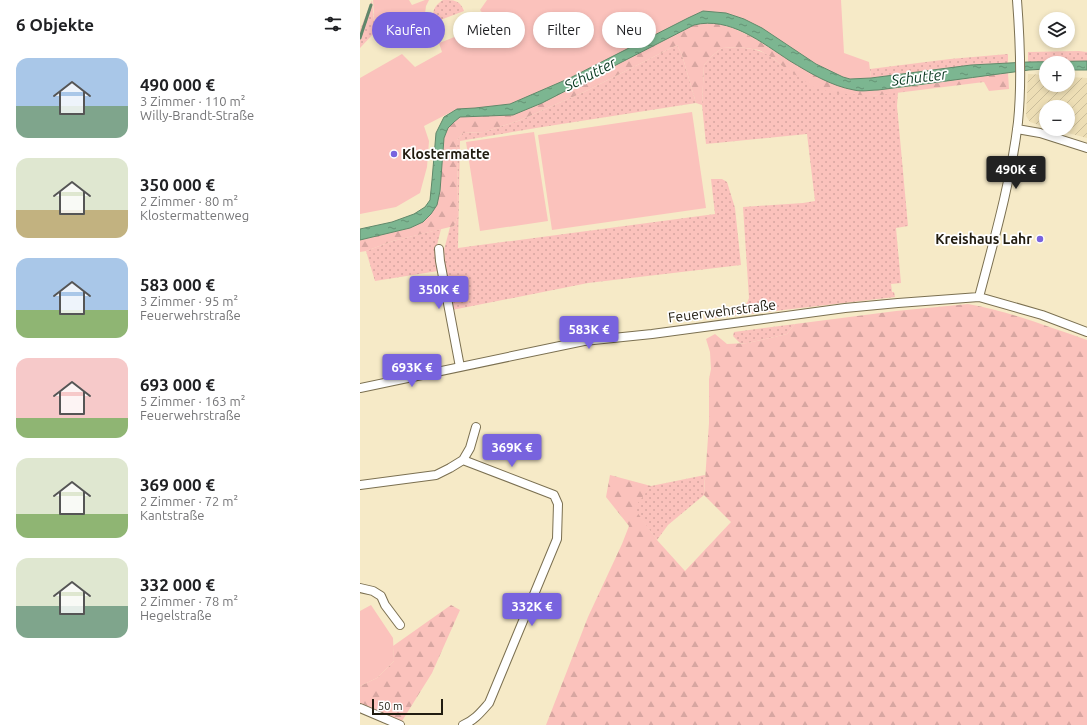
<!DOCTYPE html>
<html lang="de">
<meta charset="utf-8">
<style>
:root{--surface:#fff;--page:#f2f2f2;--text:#202124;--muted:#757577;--accent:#7863de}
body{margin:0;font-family:Ubuntu,sans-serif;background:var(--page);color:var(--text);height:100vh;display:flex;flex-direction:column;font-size:15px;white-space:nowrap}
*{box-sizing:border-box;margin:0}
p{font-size:13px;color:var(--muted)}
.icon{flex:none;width:22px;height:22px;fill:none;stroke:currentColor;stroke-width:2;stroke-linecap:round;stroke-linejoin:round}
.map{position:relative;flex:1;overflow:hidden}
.drawer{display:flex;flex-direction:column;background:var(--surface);width:360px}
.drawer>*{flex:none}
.hud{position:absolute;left:12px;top:12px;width:380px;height:36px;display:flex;gap:8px}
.buttons{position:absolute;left:679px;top:12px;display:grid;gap:8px}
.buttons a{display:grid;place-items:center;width:36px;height:36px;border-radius:50%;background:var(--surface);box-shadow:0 2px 6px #0003;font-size:20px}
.scale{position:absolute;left:12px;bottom:10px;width:71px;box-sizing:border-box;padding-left:4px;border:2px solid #211c10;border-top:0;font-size:11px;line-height:14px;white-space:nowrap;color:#211c10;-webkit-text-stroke:3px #fff;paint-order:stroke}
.price{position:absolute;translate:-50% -34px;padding:0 9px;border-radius:4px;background:var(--accent);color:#fff;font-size:13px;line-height:26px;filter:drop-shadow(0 1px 2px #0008)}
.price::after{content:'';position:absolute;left:50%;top:24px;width:12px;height:9px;margin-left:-6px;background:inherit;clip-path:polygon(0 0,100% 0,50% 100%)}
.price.active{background:#222;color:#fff}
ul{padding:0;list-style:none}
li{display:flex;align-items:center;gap:12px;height:100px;padding:0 16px}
li span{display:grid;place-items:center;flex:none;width:112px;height:80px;border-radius:12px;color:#555}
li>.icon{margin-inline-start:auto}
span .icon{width:48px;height:48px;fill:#fffc;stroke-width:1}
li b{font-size:17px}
h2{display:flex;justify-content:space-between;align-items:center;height:48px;padding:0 16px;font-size:17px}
.tag{padding:0 14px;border-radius:18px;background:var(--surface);box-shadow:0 2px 6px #0003;font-size:14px;line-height:36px}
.tag.active{background:var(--accent);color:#fff}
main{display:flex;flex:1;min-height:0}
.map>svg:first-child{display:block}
.industrial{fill:url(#industrial-furrows)}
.grass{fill:url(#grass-dots)}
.forest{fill:url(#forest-firs)}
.park{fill:#fbc2bc}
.water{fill:url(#water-ripples);stroke:#61886a}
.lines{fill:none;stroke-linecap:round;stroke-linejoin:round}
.stream{stroke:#61886a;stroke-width:3}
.street-casing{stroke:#7b7051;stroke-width:10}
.street{stroke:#fff;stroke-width:8}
.poi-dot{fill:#7863de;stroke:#fff;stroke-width:1.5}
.labels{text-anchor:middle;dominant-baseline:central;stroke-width:3.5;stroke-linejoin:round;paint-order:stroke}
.poi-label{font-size:14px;font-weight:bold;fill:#211c10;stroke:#fff;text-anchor:start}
.street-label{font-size:14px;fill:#211c10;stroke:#fff}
.water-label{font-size:15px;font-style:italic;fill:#093920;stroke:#fff}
</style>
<main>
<section class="drawer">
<h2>6 Objekte<svg class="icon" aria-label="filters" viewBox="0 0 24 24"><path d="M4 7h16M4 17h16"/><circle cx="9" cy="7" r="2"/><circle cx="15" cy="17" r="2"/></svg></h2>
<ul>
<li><span style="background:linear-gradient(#a9c7e8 60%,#7fa58c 0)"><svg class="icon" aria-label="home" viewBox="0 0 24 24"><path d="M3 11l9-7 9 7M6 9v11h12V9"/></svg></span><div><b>490 000 €</b><p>3 Zimmer · 110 m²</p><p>Willy-Brandt-Straße</p></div></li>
<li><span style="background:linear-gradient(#dfe7d0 65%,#c2b280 0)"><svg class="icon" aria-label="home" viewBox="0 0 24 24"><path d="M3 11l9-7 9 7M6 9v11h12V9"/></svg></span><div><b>350 000 €</b><p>2 Zimmer · 80 m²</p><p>Klostermattenweg</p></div></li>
<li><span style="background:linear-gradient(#a9c7e8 65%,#8fb573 0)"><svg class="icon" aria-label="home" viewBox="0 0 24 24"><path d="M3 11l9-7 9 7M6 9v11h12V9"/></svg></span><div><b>583 000 €</b><p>3 Zimmer · 95 m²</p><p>Feuerwehrstraße</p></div></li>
<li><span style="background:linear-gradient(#f6c9c9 75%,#8fb573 0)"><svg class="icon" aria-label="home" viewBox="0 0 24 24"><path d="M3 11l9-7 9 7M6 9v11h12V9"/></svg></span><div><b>693 000 €</b><p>5 Zimmer · 163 m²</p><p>Feuerwehrstraße</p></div></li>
<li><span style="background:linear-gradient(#dfe7d0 70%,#8fb573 0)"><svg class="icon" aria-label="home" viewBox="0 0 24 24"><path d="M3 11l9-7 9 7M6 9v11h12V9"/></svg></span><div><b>369 000 €</b><p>2 Zimmer · 72 m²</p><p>Kantstraße</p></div></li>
<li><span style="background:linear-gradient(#dfe7d0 60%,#7fa58c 0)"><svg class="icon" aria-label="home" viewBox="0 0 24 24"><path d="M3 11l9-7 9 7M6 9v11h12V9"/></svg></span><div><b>332 000 €</b><p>2 Zimmer · 78 m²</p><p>Hegelstraße</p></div></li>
</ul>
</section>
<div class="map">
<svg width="727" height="725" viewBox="0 0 727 725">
<defs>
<pattern id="industrial-furrows" width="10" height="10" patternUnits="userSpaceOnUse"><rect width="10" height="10" fill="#eddeb5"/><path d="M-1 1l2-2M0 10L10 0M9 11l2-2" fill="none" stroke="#cbbe9b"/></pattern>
<pattern id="grass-dots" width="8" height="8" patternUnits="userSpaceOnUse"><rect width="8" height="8" fill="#fbc2bc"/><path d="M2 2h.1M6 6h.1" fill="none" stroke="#d7a6a1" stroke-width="1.8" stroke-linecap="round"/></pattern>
<pattern id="forest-firs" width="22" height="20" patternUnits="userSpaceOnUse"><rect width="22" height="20" fill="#fbc2bc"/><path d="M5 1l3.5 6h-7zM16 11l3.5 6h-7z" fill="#d7a6a1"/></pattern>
<pattern id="water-ripples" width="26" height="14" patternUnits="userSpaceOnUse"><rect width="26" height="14" fill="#7cb691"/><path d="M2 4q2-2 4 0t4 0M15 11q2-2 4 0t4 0" fill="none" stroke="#659375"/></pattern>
</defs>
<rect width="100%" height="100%" fill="#f6eac7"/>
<!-- industrial -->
<path class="industrial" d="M668,74L686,75V85H708V77L727,78V138L693,129H708V107H686V127L676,124L670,122L666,116Z"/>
<!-- grass -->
<path class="grass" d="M12,0L15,32L0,48V30Z
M83,0C94,0 100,0 104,11L75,22C71,12 74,6 83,0Z
M317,45L322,55L336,103L176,128L100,141L98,248L355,214L351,179H362L367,182L375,208L381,265L228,283L92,310L85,269L84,250L90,227L94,226L98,216L97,140L103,133L124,132L158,121L224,92Z
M379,47C399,50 406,51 421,65L512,96L538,92L537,106L548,226L536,228L541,283L531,284L532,292H534L535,297L345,319V316C355,313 378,310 386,304C388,302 388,300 389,298L383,207L443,203L455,201L447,134L346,144L342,105L344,65L353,55L362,48Z
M719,51L727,52V61L668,62V52Z
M648,54V63L611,65L511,78L510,69L590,59Z
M81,229L77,245L78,271L15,281L6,251L33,241Z
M435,324L427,334L388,343H380L373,336L374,332Z
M345,475L344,495L308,525L297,540L273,508L291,486Z"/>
<!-- forest -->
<path class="forest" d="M342,23H356L373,28L394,38L431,61L500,91L539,88L648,73L649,89L629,91L624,82L512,96L475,93L455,88L421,65L413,58L399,50L379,47L362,48L353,55L344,65L342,105L336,103L322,55L317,45L224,92L158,121L124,132L103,133L97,140L98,216L94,226L33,241L6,251L0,252V240L50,228L80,191L84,138L88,128L94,122L100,117L153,115L182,103L334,25Z
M608,304C649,311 688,327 727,340V725H186L228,617L262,544L269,526L246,497L250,475L291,486L274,508L297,540L325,571L371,522L344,495L349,423V379L351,369L350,352L346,339L355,334L367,344L388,343L427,334L435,324L536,311Z
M91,605L100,610L72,673L42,721L0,704V686L17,678L34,661L33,646Z"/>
<!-- park -->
<path class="park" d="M13,0H49L52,5L65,0H69L66,6L64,21L36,30L33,24L15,32Z
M127,0H481L484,53L509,62L511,78L490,79L483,77L456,64L402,28L384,19L366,13L328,18L210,78L150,104L115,108L97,109L64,126L69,141L67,167L60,193L36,207L0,214V78L42,54L55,67L82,52L79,43C95,37 114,30 127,18L120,10Z
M332,112L346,208L192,230L178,135Z
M174,132L188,221L120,231L106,142Z
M11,605L33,638L34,661L17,678L0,686V611Z"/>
<!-- water -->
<path class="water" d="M343,11L366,13L384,19L402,28L456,64L483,77L490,79L511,78L611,65L668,62L727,61V70H708V63H686V69L669,70C631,75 594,80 557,85C544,87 531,88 518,90C510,90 502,92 494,90C471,86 450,73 430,61C402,43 370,16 334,25L182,103L153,115L100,117L94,122L88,128L84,138L80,191L77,205L71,214L63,222L50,228L0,240V229L32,222L54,214L65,207L70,200L72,180L76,133L84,117L97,109L115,108L150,104L210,78L328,18Z"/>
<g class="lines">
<!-- stream -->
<path class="stream" d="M0,38L11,5"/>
<!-- street casing -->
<g class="street-casing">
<path id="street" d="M657,129L680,133L727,148
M79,249L80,261L100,367
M619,297C634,240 651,181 658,122C662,83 660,39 657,0
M0,388L224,341L292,334L485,308L538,303L619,297L682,315L727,332
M103,460L194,495L198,504L197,539L129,703C121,712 115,720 103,725
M0,485L76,475L90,468L103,460L110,448L116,427
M0,588L13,591L21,596L25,605L40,625
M0,708L40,725"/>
</g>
<!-- street -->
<use href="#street" class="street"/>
</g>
<!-- markers -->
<g class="poi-dot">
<circle cx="34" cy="154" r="4"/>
<circle cx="680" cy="239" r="4"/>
</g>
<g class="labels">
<!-- poi labels -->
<g class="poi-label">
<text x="42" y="154">Klostermatte</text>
<text x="672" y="239" text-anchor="end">Kreishaus Lahr</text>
</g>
<!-- street labels -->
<g class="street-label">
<text transform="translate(362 311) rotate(-7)">Feuerwehrstraße</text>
</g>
<!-- water labels -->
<g class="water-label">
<text transform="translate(230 74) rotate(-27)">Schutter</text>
<text transform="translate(559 77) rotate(-7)">Schutter</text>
</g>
</g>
</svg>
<div class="buttons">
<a><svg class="icon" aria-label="layers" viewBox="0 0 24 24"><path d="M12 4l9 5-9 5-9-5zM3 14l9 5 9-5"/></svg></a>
<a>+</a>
<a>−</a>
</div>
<div class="scale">50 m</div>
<b class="price active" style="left:656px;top:190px">490K €</b>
<b class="price" style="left:79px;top:310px">350K €</b>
<b class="price" style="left:229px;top:350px">583K €</b>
<b class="price" style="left:52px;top:388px">693K €</b>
<b class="price" style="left:152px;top:468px">369K €</b>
<b class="price" style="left:172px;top:627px">332K €</b>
<div class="hud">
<a class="tag active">Kaufen</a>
<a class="tag">Mieten</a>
<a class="tag">Filter</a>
<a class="tag">Neu</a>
</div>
</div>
</main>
